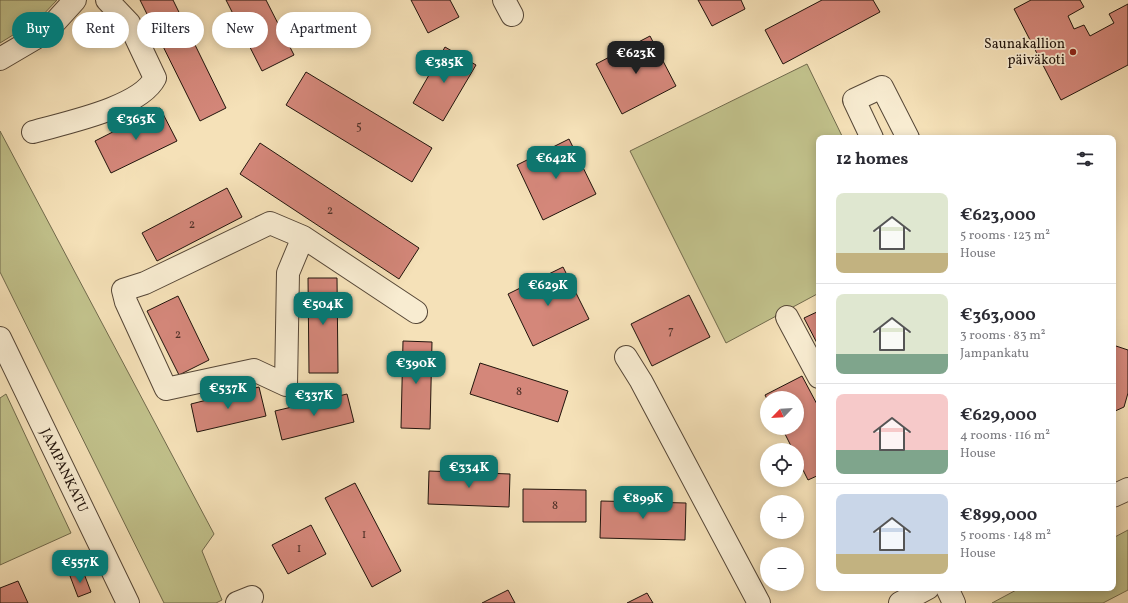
<!DOCTYPE html>
<meta charset="utf-8">
<style>
:root{--surface:#fff;--page:#f7f7f7;--text:#2b2b33;--muted:#7c7c81;--line:#e1e1e2;--accent:#0f766e}
body{margin:0;font-family:Vollkorn,serif;background:var(--page);color:var(--text);height:100vh;display:flex;flex-direction:column;font-size:15px;white-space:nowrap}
*{box-sizing:border-box;margin:0}
p{font-size:13px;color:var(--muted)}
.icon{flex:none;width:22px;height:22px;fill:none;stroke:currentColor;stroke-width:2;stroke-linecap:round;stroke-linejoin:round}
.map{position:relative;flex:1;overflow:hidden}
.drawer{position:absolute;left:816px;top:135px;width:300px;height:456px;display:flex;flex-direction:column;background:var(--surface);border-radius:8px;box-shadow:0 2px 10px #0003}
.drawer>*{flex:none}
.guide{position:absolute;left:12px;top:12px;width:380px;height:36px;display:flex;gap:8px}
.needle{width:26px;rotate:245deg}
.fabs{position:absolute;left:760px;top:391px;display:grid;gap:8px}
.fabs a{display:grid;place-items:center;width:44px;height:44px;border-radius:50%;background:var(--surface);box-shadow:0 2px 10px #0003;font-size:20px}
.price{position:absolute;translate:-50% -34px;padding:0 9px;border-radius:8px;background:var(--accent);color:#fff;font-size:13px;line-height:26px;filter:drop-shadow(0 1px 2px #0008)}
.price::after{content:'';position:absolute;left:50%;top:24px;width:12px;height:9px;margin-left:-6px;background:inherit;clip-path:polygon(0 0,100% 0,50% 100%)}
.price.current{background:#222;color:#fff}
ul{padding:0;list-style:none}
li{display:flex;align-items:center;gap:12px;height:100px;padding:0 20px}
li+li{border-top:1px solid var(--line)}
li span{display:grid;place-items:center;flex:none;width:112px;height:80px;border-radius:8px;color:#555}
li>.icon{margin-inline-start:auto}
span .icon{width:48px;height:48px;fill:#fffc;stroke-width:1}
li b{font-size:17px}
h2{display:flex;justify-content:space-between;align-items:center;height:48px;padding:0 20px;font-size:17px}
.pill{padding:0 14px;border-radius:18px;background:var(--surface);box-shadow:0 2px 10px #0003;font-size:14px;line-height:36px}
.pill.current{background:var(--accent);color:#fff}
.map>svg:first-child{display:block}
.green{fill:#c1c18b;stroke:#716a4c}
.building{fill:#d4877a;stroke:#21140c}
.lines{fill:none;stroke-linecap:round;stroke-linejoin:round}
.minor-casing{stroke:#564737;stroke-width:24}
.minor{stroke:#f8ecd1;stroke-width:22}
.poi-dot{fill:#8f2418;stroke:#f8ecd1;stroke-width:1.5}
.labels{text-anchor:middle;dominant-baseline:central;stroke-width:3.5;stroke-linejoin:round;paint-order:stroke}
.number-label{font-size:12px;fill:#4e3128}
.poi-label{font-size:14px;fill:#21140c;stroke:#f8ecd1;text-anchor:end}
.street-label{font-size:14px;fill:#21140c;stroke:#f8ecd1}
</style>
<div class="map">
<svg width="1128" height="603" viewBox="0 0 1128 603">
<rect width="100%" height="100%" fill="#f5e1b8"/>
<filter id="stains"><feTurbulence type="fractalNoise" baseFrequency=".005" numOctaves="4"/><feColorMatrix values="0 0 0 0 .2 0 0 0 0 .09 0 0 0 0 .02 0 0 0 .5 -.17"/></filter>
<radialGradient id="worn" r=".72"><stop offset=".6" stop-color="#630" stop-opacity="0"/><stop offset="1" stop-color="#630" stop-opacity=".3"/></radialGradient>
<!-- green -->
<path class="green" d="M0,0H57L39,19L0,43Z
M807,64L843,138H819V293L726,343L630,151Z
M0,131L214,534L202,551L222,600L216,603H164L0,272Z
M6,394L71,533L0,565V398Z
M1128,530V590L1103,603H992L1020,588H1113V538Z"/>
<!-- building -->
<path class="building" d="M140,0H173L226,108L200,121Z
M226,0H266L294,55L262,71Z
M411,0H450L459,17L428,33Z
M698,0H741L745,9L712,26Z
M822,0H873L880,12L783,64L765,30Z
M1031,0H1080L1084,7L1068,16L1074,29L1084,25L1090,36L1114,23L1109,14L1128,4V65L1061,100L1014,9Z
M650,36L676,86L622,114L596,64Z
M445,47L476,65L443,121L413,103Z
M306,72L432,148L412,182L286,105Z
M160,108L177,141L111,173L95,141Z
M569,139L596,194L543,220L517,165Z
M260,143L419,248L399,279L240,174Z
M227,188L242,217L157,261L142,233Z
M563,267L589,319L533,346L508,294Z
M308,278H337L338,373H309Z
M689,295L710,337L652,366L631,324Z
M178,296L209,360L179,375L147,311Z
M819,311V347L804,318Z
M403,341L432,342L430,429L401,428Z
M1113,345L1128,350V393L1124,407L1113,412Z
M480,363L568,391L558,422L470,394Z
M802,376L819,408V475L808,480L797,458V450H793L782,428H797V398L767,399L765,395Z
M259,387L266,416L197,432L191,404Z
M347,394L354,422L282,440L275,411Z
M429,471L510,474L509,507L428,504Z
M355,483L401,571L372,587L325,498Z
M523,489L586,490V522H523Z
M601,501L686,503L685,540L600,538Z
M311,525L326,554L288,574L272,545Z
M83,571L91,592L78,597L70,576Z
M18,581L28,603H0V588Z
M508,590L515,603H482Z
M647,593L653,603H627Z"/>
<g class="lines">
<!-- minor casing -->
<g class="minor-casing">
<g id="minor">
<path d="M504,0L512,15"/>
<path d="M0,59L46,32L75,0"/>
<path d="M33,132C64,123 140,108 155,78L129,23L107,0"/>
<path d="M872,138L854,100L882,87L908,138"/>
<path d="M303,237L270,223L145,283L123,290L126,302L166,389L254,370L286,385L288,273L303,237L416,312"/>
<path d="M787,317L819,377"/>
<path id="s1" d="M0,338L128,603"/>
<path d="M626,357L641,381L759,603"/>
<path d="M1113,496L1128,489"/>
<path d="M947,588L954,603"/>
<path d="M237,603L252,597"/>
<path d="M900,603L928,588"/>
</g>
</g>
<!-- minor -->
<use href="#minor" class="minor"/>
</g>
<!-- markers -->
<circle class="poi-dot" cx="1073" cy="52" r="4"/>
<g class="labels">
<!-- number labels -->
<g class="number-label">
<text x="359" y="127">5</text>
<text x="330" y="211">2</text>
<text x="192" y="225">2</text>
<text x="671" y="331">7</text>
<text x="178" y="335">2</text>
<text x="519" y="392">8</text>
<text x="555" y="506">8</text>
<text x="364" y="535">1</text>
<text x="299" y="549">1</text>
</g>
<!-- poi labels -->
<g class="poi-label">
<text x="1065" y="44">Saunakallion<tspan x="1065" dy="16">päiväkoti</tspan></text>
</g>
<!-- street labels -->
<g class="street-label">
<text stroke="none"><textPath href="#s1" startOffset="147">JAMPANKATU</textPath></text>
</g>
</g>
<rect width="100%" height="100%" filter="url(#stains)"/>
<rect width="100%" height="100%" fill="url(#worn)"/>
</svg>
<div class="fabs">
<a><svg class="needle" viewBox="-14 -14 28 28"><path d="M0-13l5 13h-10z" fill="#e53935"/><path d="M0 13l5-13h-10z" fill="#7c7c81"/></svg></a>
<a><svg class="icon" aria-label="locate" viewBox="0 0 24 24"><circle cx="12" cy="12" r="6"/><path d="M12 2v4M12 18v4M2 12h4M18 12h4"/></svg></a>
<a>+</a>
<a>−</a>
</div>
<b class="price current" style="left:636px;top:75px">€623K</b>
<b class="price" style="left:444px;top:84px">€385K</b>
<b class="price" style="left:136px;top:141px">€363K</b>
<b class="price" style="left:556px;top:180px">€642K</b>
<b class="price" style="left:548px;top:307px">€629K</b>
<b class="price" style="left:323px;top:326px">€504K</b>
<b class="price" style="left:416px;top:385px">€390K</b>
<b class="price" style="left:228px;top:410px">€537K</b>
<b class="price" style="left:314px;top:417px">€337K</b>
<b class="price" style="left:469px;top:489px">€334K</b>
<b class="price" style="left:643px;top:520px">€899K</b>
<b class="price" style="left:80px;top:584px">€557K</b>
<div class="guide">
<a class="pill current">Buy</a>
<a class="pill">Rent</a>
<a class="pill">Filters</a>
<a class="pill">New</a>
<a class="pill">Apartment</a>
</div>
<section class="drawer">
<h2>12 homes<svg class="icon" aria-label="filters" viewBox="0 0 24 24"><path d="M4 7h16M4 17h16"/><circle cx="9" cy="7" r="2"/><circle cx="15" cy="17" r="2"/></svg></h2>
<ul>
<li><span style="background:linear-gradient(#dfe7d0 75%,#c2b280 0)"><svg class="icon" aria-label="home" viewBox="0 0 24 24"><path d="M3 11l9-7 9 7M6 9v11h12V9"/></svg></span><div><b>€623,000</b><p>5 rooms · 123 m²</p><p>House</p></div></li>
<li><span style="background:linear-gradient(#dfe7d0 75%,#7fa58c 0)"><svg class="icon" aria-label="home" viewBox="0 0 24 24"><path d="M3 11l9-7 9 7M6 9v11h12V9"/></svg></span><div><b>€363,000</b><p>3 rooms · 83 m²</p><p>Jampankatu</p></div></li>
<li><span style="background:linear-gradient(#f6c9c9 70%,#7fa58c 0)"><svg class="icon" aria-label="home" viewBox="0 0 24 24"><path d="M3 11l9-7 9 7M6 9v11h12V9"/></svg></span><div><b>€629,000</b><p>4 rooms · 116 m²</p><p>House</p></div></li>
<li><span style="background:linear-gradient(#c9d6e8 75%,#c2b280 0)"><svg class="icon" aria-label="home" viewBox="0 0 24 24"><path d="M3 11l9-7 9 7M6 9v11h12V9"/></svg></span><div><b>€899,000</b><p>5 rooms · 148 m²</p><p>House</p></div></li>
</ul>
</section>
</div>
